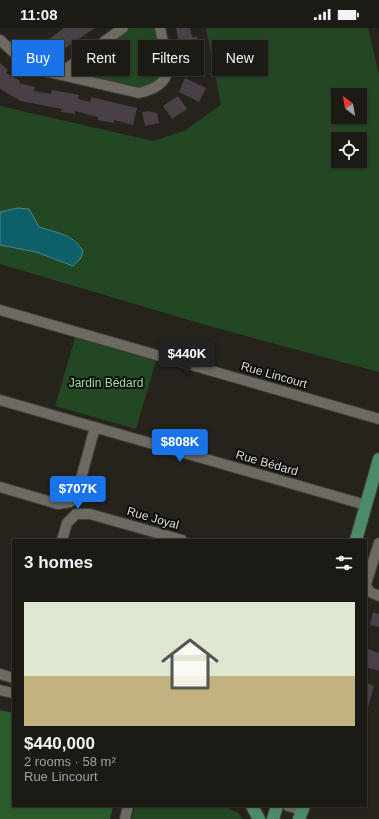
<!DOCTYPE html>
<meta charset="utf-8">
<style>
:root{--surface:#1c1a14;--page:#25231d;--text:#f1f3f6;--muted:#a0a1a0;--line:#3a3834;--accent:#1a73e8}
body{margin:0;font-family:Arial,sans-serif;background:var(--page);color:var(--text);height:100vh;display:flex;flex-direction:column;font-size:15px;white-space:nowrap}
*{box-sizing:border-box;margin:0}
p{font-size:13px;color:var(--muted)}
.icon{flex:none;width:22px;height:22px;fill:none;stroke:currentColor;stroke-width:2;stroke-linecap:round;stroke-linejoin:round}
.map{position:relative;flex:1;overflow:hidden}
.panel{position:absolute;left:12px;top:511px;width:355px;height:268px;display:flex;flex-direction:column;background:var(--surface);border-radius:0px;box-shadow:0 1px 3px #0004,0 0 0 1px var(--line)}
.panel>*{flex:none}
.hud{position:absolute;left:12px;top:12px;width:355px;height:36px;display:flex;gap:8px}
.needle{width:26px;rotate:329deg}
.tools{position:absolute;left:331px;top:60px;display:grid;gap:8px}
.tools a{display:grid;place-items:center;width:36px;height:36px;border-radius:0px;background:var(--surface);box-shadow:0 1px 3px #0004,0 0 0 1px var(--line);font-size:20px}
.price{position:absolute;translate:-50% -34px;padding:0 9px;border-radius:4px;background:var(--accent);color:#fff;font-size:13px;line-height:26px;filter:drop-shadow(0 1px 2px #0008)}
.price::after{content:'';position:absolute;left:50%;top:24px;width:12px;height:9px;margin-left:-6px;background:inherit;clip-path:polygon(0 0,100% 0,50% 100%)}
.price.selected{background:#222;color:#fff}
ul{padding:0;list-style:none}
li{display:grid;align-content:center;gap:8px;height:212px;padding:0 12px}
li span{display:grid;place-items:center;height:124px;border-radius:0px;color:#555}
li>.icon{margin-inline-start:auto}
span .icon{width:72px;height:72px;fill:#fffc;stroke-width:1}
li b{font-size:17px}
h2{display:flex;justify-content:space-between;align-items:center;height:48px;padding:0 12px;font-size:17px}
.chip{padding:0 14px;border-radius:0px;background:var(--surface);box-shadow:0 1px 3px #0004,0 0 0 1px var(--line);font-size:14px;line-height:36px}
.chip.selected{background:var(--accent);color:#fff}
.status{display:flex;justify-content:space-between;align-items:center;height:28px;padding:0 20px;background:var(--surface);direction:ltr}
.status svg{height:11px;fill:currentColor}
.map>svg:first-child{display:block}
.green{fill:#234722;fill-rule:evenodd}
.forest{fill:#2c5b2b}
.water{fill:#0d5f69;stroke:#4c858a}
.building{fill:#484046}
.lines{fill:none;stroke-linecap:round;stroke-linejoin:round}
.minor-casing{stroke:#403f38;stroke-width:12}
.major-casing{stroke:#403f38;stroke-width:14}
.minor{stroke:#6c6a61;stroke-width:10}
.major{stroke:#4c8a69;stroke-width:12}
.labels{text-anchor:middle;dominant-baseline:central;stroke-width:4;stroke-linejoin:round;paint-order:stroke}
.street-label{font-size:12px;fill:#deddd7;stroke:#0d0d09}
.park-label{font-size:12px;fill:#9ce198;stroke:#0d0d09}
</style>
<div class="status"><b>11:08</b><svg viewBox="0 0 49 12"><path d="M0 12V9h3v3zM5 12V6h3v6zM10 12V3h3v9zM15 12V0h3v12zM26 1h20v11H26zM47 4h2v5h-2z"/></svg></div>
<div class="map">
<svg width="379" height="791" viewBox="0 0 379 791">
<rect width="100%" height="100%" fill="#25231b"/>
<!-- green -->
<path class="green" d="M124,0H160L165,54L139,65L59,46Z
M206,0H368L379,47V344L209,298L0,236V78L153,113L184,103L221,77ZM338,67H360V89H338ZM338,111H360V133H338Z
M75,310L156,333L136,401L55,378Z
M135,778H224L238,785L243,791H132Z"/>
<!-- forest -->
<path class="forest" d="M0,682L13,685V778H113L110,791H0Z"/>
<!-- water -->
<path class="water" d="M18,180L29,181L39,199C57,205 73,206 83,223L81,230L73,238L36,224L0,217V184Z"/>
<!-- building -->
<path class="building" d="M64,0H95L46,33L37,20Z
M176,0H190L192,9H197L203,43L185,47Z
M0,35L8,42L6,45L20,53L19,55L35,59L34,63L51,66L52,62L79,67L78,71L90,74L91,69L137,80L133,97L114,92V95L98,92V89L75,83V86L61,84L62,81L21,73L0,61Z
M185,50L206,60L199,74L179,64Z
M178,68L187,81L172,91L163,78Z
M148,83L157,85L159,95L145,98L142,84Z
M373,584L379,586V599L370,597Z
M368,621L379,625V643L366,639Z
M366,655L374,658L368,679H366Z"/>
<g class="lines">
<!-- minor casing -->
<g class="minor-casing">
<path id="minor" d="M0,12L31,40L139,65C181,55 166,32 160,0
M59,46L123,0
M0,282L379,391
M0,372L366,477
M0,459L58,476L70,474L76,469L95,399
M62,512L67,495L76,486H90L182,512
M366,556L379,515
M366,558L370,564L379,568
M0,646L13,650
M0,662L13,665
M288,778L302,782
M125,791L128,778"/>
</g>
<!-- major casing -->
<g class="major-casing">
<path id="major" d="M356,512L379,431
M252,778L259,791
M273,791L277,778
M299,791L304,778"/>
</g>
<!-- minor -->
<use href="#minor" class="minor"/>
<!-- major -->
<use href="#major" class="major"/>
</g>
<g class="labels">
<!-- street labels -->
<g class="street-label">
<text transform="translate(274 347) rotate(16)">Rue Lincourt</text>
<text transform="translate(267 435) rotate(16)">Rue Bédard</text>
<text transform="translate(153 490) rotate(16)">Rue Joyal</text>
</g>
<!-- park labels -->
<g class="park-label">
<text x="106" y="355">Jardin Bédard</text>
</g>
</g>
</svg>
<div class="tools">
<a><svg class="needle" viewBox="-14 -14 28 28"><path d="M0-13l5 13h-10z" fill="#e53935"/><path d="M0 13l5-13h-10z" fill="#a0a1a0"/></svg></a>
<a><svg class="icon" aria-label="locate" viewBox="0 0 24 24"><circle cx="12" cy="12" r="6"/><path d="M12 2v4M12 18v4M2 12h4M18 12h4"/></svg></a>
</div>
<b class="price selected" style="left:187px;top:347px">$440K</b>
<b class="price" style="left:180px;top:435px">$808K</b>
<b class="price" style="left:78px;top:482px">$707K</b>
<div class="hud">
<a class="chip selected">Buy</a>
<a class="chip">Rent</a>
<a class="chip">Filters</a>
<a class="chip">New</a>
</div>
<section class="panel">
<h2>3 homes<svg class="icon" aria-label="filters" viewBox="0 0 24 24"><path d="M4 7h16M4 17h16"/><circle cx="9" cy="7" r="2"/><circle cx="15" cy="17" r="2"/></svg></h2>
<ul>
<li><span style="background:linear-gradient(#dfe7d0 60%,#c2b280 0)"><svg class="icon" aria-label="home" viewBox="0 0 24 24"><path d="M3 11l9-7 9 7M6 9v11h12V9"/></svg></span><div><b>$440,000</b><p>2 rooms · 58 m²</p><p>Rue Lincourt</p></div></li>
</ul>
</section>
</div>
